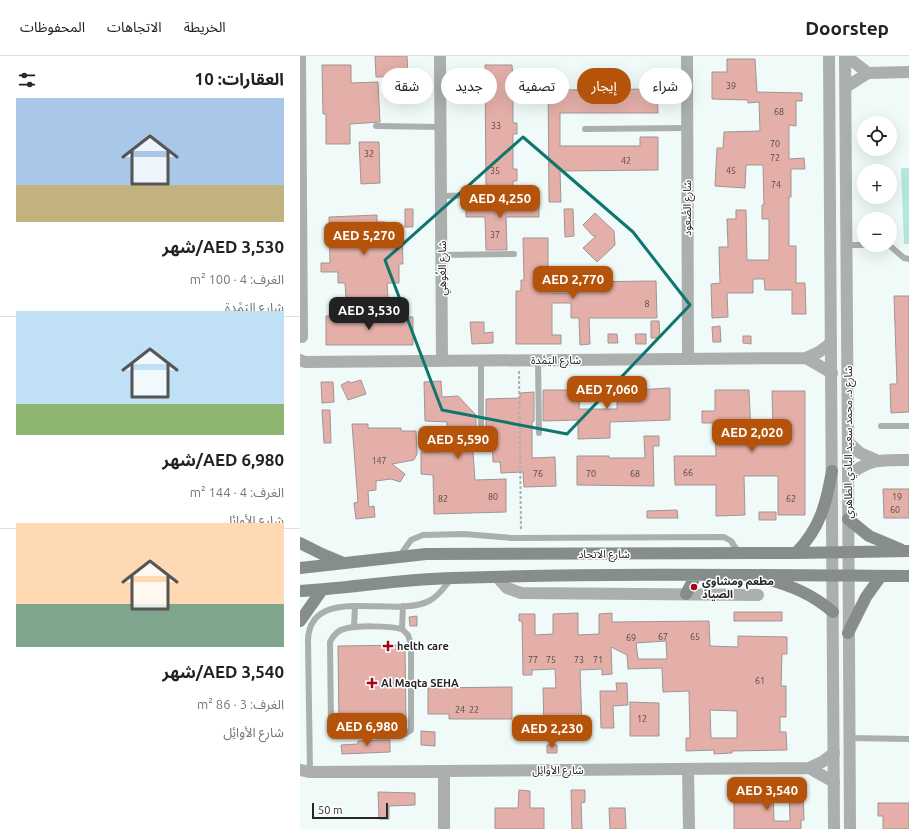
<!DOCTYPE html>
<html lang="ar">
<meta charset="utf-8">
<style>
:root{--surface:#fff;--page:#f2f2f2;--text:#222;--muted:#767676;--line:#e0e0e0;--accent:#b45309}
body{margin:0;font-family:Ubuntu,"Noto Sans Arabic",sans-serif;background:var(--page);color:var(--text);direction:rtl;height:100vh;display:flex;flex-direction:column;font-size:15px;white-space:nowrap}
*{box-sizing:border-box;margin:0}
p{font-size:13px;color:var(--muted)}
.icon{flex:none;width:22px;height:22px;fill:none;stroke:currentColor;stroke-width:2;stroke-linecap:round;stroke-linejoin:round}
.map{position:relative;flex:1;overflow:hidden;direction:ltr}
.sheet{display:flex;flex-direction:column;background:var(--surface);width:300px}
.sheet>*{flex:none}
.hud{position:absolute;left:12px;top:12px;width:380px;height:36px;direction:rtl;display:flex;gap:8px}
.tools{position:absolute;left:557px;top:60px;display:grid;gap:8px}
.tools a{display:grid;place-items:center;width:40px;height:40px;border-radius:50%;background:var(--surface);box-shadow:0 4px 16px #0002;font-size:20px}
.scale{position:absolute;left:12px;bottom:10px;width:76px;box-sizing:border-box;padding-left:4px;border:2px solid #242827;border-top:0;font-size:11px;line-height:14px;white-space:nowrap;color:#242827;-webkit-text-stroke:3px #fff;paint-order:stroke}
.price{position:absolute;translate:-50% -34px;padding:0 9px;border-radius:8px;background:var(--accent);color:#fff;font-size:13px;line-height:26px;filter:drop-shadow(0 1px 2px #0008)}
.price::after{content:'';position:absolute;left:50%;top:24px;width:12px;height:9px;margin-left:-6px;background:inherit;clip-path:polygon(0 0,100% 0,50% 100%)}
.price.on{background:#222;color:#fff}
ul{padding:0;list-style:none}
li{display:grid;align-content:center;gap:8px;height:212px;padding:0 16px}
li+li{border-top:1px solid var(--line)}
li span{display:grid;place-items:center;height:124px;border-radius:0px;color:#555}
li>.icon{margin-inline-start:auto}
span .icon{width:72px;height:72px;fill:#fffc;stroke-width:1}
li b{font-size:17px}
h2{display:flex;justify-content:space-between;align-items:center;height:48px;padding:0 16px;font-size:17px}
.tag{padding:0 14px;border-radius:18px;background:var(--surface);box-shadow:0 4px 16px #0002;font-size:14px;line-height:36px}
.tag.on{background:var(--accent);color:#fff}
header{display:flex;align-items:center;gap:24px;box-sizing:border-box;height:56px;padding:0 20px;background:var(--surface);border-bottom:1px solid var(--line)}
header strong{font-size:19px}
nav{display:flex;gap:22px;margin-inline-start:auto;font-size:14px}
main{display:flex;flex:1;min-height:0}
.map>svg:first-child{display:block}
.green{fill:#b4e8de}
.building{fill:#e3afa8;stroke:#9e9695;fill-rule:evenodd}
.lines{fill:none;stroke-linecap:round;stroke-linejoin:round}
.path{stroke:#aab2b1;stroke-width:2;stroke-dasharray:3 2;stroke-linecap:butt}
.service{stroke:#abafae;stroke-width:6}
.minor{stroke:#abafae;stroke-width:12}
.tertiary{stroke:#abafae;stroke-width:12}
.secondary{stroke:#878d8b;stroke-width:12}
.marked{fill:none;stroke:#0f766e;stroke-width:3;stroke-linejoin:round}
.poi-dot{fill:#a20614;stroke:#fff;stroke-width:1.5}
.labels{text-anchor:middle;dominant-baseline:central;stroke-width:3;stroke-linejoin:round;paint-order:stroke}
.number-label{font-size:9px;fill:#544a47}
.street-label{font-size:11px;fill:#242827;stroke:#fff}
.poi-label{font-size:11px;font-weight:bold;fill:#242827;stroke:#fff;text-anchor:start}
</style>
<header>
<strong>Doorstep</strong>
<nav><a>الخريطة</a><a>الاتجاهات</a><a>المحفوظات</a></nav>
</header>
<main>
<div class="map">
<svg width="609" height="773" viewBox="0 0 609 773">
<rect width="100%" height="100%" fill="#f0faf8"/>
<!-- green -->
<path class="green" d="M601,112H609V188H604Z"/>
<!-- building -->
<path class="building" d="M75,0H107L108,20L76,21Z
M427,3H455L457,36L502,37V45H496V70L489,69V103L504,102L505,113H491V141H489V190H496V227H505L506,258H492V234H465L464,223H453V237H427L428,261L412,262L411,228L420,227L419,191H428L427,163H436V154H446L447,204H469V163H462V149H464L463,109H446L445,132L415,130L417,92H423L424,76L460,75L459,46L448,47V44L412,43V16H427Z
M22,9H51V27L78,26L80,66L50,68V88H26V58H23Z
M185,9H212L213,22L217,21L218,33H213V67H217V78H213V113H217V125H213V134L186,135Z
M248,17H260V34L357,33L358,57H260V90H340V81H358V114L260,115L261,146H249Z
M59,86H79L80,127L61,128Z
M213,143V148H239V161H206L207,194H186L185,161H166V148H186V144Z
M105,153H113V171H105Z
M264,153H273L274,180L265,181Z
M295,157L314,175L315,189L297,206L283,192L296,180H293L283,169Z
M77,159V166H85V176L102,175L103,208H99V227H87L88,242L46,243L45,227H38V216H21V207H30L29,161Z
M223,182H248V224H252V237H271V226L356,225L357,262H289L290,288L280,289L279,262H271V247H252V279H261V288H216V235H221V224H224Z
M594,240H609V356L591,357L590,328H597Z
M26,260L113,261V289H26Z
M351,265H359L360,282H351Z
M170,266H184V277L193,276V287L172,288Z
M420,270L421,286H413L412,271Z
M308,278H317L318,287H308Z
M335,278H346V288H336Z
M443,280H451V288L443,287Z
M61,324L66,338L48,344L41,329L49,325L50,327Z
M141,325L142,341L158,340L176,359V382H172L175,424L206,423V456L134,458L133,419L121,418V396H138V393H148L147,366L125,365L124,326Z
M21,326H33L34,346L22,347Z
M370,332V364L310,366V382L278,383V364L243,365V334H280L279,353H317V335Z
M415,334H449L451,378H470V376H473L472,335H505V459H478V420H444L445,459L416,460V429H375L374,400H416L415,367H402V355H415Z
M234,336V365L232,366V402L255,401L256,430L224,431L223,416L201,417L200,406H193L192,381L186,382V343L220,342V337Z
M22,354H30L31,387H24Z
M52,368H68V372H101V375H116L117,398L114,404L92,408L105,418L100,426L91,423L76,425V434L68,435L69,451L74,450L75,461L56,463L54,447L58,446Z
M344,380H359V390H353L354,430L277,429V400H309V402H345Z
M583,433H609V462H584Z
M377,454L378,462H347V455Z
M459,456H476V464H459Z
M434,556H482V565H434Z
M278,557V579L299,578V558L312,557V566L409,565L410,590L438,591V580L487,581V598H482L481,630H486V661H480V676H486L487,694L432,695V697L414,698V694L386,695V682H390L389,635L363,636L362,612L328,613L327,599L311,591L312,618L302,619V613L280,614L282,673L244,674L243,632H256L255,613L232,614V619H223L222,565H219V558H235V579L253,578V558ZM366,585L367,603H338L336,587ZM410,654L437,655V682H411Z
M117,560V570H110L109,561Z
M105,589L106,665L39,666L38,590Z
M316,627H327L328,649L313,650L314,672H301L300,635H317Z
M212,631V663H149V658H128V632Z
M330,646L359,647V680H330Z
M121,675L135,676V690L121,689Z
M82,684H90V696L42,698L41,689L58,688V685Z
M247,689H257V697H247Z
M473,732L474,765H490L489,732H503L504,764H501V773H434V738H460V733Z
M219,734L230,735V752H244V773H195V752H218Z
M271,734H285V746L281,747L282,773H272Z
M78,736L115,737V749L89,750V763H79Z
M578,747H609V773H583V760H578Z
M309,752H325L326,773H310Z"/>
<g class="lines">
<!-- path -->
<path class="path" d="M219,315L221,475"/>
<!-- service -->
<path class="service" d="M76,70L141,71
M285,73L387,72
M141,140L232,138
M548,189H589L604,202L609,203
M142,199L214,198
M238,304L239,377
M581,370H609
M181,385V304
M99,501L111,484L123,479L164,478L212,482L424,481L431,485L439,497
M54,571L55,551
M102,573C89,570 57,569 44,573C38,574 33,580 30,586L31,670L34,676L39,678H105L111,674V588L108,579L102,573L103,550
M549,682L609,683
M10,716L8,584C10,527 95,563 129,545C139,540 144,531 151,523"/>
<!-- minor -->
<path class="minor" d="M0,0L2,281
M140,0L142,305
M387,0L388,303
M546,0L568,17
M546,31L568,17L609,16
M506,302L532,317
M0,304L5,306L506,302L519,296L531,287
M548,386L560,397L576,404
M548,421C568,402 583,404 609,404
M197,521L207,532L221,537L458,539
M509,712L534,726
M388,713L389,773
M0,714L10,716L509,712L522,706L534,697
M144,715V773"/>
<!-- tertiary -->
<path class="tertiary" d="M529,0L534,773
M545,0C548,258 548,515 550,773"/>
<!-- secondary -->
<path class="secondary" d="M548,463L569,480L600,493
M0,487L22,498L41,506
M496,497C520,472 526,449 532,415
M0,512L126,498L496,497L609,495
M466,523C492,530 512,538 533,556
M0,535C51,532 101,523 153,522C305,517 457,519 609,520
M386,538L396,519
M0,565L22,534
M548,577L566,541L581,520"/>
</g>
<!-- marked area -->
<path class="marked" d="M223,81L333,176L390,249L267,378L142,354L85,204Z"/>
<!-- markers -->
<g class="poi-dot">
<circle cx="394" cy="531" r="4"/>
<path d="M86 584h4v4h4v4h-4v4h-4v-4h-4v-4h4z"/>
<path d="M70 621h4v4h4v4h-4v4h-4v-4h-4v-4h4z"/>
</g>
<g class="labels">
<!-- number labels -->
<g class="number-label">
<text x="431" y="30">39</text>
<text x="479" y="56">68</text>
<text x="196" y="70">33</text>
<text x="475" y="88">70</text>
<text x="69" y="98">32</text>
<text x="475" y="102">72</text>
<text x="326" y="105">42</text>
<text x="195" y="115">35</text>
<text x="431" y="115">45</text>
<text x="476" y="129">74</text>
<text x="195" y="179">37</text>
<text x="347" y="248">8</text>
<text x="79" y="405">147</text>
<text x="388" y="417">66</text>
<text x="238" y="418">76</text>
<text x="291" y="418">70</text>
<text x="335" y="418">68</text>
<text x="193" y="441">80</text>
<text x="597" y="441">19</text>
<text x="143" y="443">82</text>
<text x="491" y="443">62</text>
<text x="595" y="454">60</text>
<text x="363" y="581">67</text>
<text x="395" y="581">65</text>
<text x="331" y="582">69</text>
<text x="233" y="604">77</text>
<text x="251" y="604">75</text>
<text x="279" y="604">73</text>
<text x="298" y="604">71</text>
<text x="460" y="625">61</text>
<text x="160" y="654">24</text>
<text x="174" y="654">22</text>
<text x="342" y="663">12</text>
</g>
<!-- street labels -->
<g class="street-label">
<text transform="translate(387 152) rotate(-90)">شارع الصُّعود</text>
<text transform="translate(142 212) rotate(-90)">شارع الغُوهي</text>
<text x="256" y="304">شارع اليَمْدة</text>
<text transform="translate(548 386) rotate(-90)">شارع د. محمد سعيد البادي الظاهري</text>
<text x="304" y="498">شارع الاتحاد</text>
<text x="258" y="714">شارع الأوائِل</text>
</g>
<!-- poi labels -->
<g class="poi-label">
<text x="402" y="525">مطعم ومشاوي<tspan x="402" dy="13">الصياد</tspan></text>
<text x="97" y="590">helth care</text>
<text x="81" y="627">Al Maqta SEHA</text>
</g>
</g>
</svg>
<div class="tools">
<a><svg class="icon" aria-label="locate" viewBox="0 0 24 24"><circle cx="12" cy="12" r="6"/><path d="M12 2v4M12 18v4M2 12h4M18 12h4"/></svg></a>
<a>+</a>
<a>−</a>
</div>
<div class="scale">50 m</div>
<b class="price" style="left:200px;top:163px">AED 4,250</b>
<b class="price" style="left:64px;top:200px">AED 5,270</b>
<b class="price" style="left:273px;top:244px">AED 2,770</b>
<b class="price on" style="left:69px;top:275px">AED 3,530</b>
<b class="price" style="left:307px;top:354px">AED 7,060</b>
<b class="price" style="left:452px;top:397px">AED 2,020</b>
<b class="price" style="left:158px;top:404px">AED 5,590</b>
<b class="price" style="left:67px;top:691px">AED 6,980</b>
<b class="price" style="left:252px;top:693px">AED 2,230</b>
<b class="price" style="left:467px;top:755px">AED 3,540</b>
<div class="hud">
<a class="tag">شراء</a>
<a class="tag on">إيجار</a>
<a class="tag">تصفية</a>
<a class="tag">جديد</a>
<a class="tag">شقة</a>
</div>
</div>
<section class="sheet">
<h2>العقارات: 10<svg class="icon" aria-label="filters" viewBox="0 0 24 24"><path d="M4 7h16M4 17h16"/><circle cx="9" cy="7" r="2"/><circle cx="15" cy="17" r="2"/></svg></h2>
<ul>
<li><span style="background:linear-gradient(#a9c7e8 70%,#c2b280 0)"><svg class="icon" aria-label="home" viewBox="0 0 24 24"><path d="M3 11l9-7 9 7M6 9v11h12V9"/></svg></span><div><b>AED 3,530/شهر</b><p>الغرف: 4 · 100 m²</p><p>شارع اليَمْدة</p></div></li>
<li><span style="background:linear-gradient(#bfe0f5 75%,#8fb573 0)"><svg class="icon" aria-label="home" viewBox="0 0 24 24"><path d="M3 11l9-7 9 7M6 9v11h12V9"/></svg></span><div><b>AED 6,980/شهر</b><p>الغرف: 4 · 144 m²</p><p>شارع الأوائِل</p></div></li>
<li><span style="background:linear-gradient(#ffd9b3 65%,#7fa58c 0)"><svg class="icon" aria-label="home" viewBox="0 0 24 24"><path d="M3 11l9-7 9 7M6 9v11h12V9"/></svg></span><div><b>AED 3,540/شهر</b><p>الغرف: 3 · 86 m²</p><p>شارع الأوائِل</p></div></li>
</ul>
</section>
</main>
